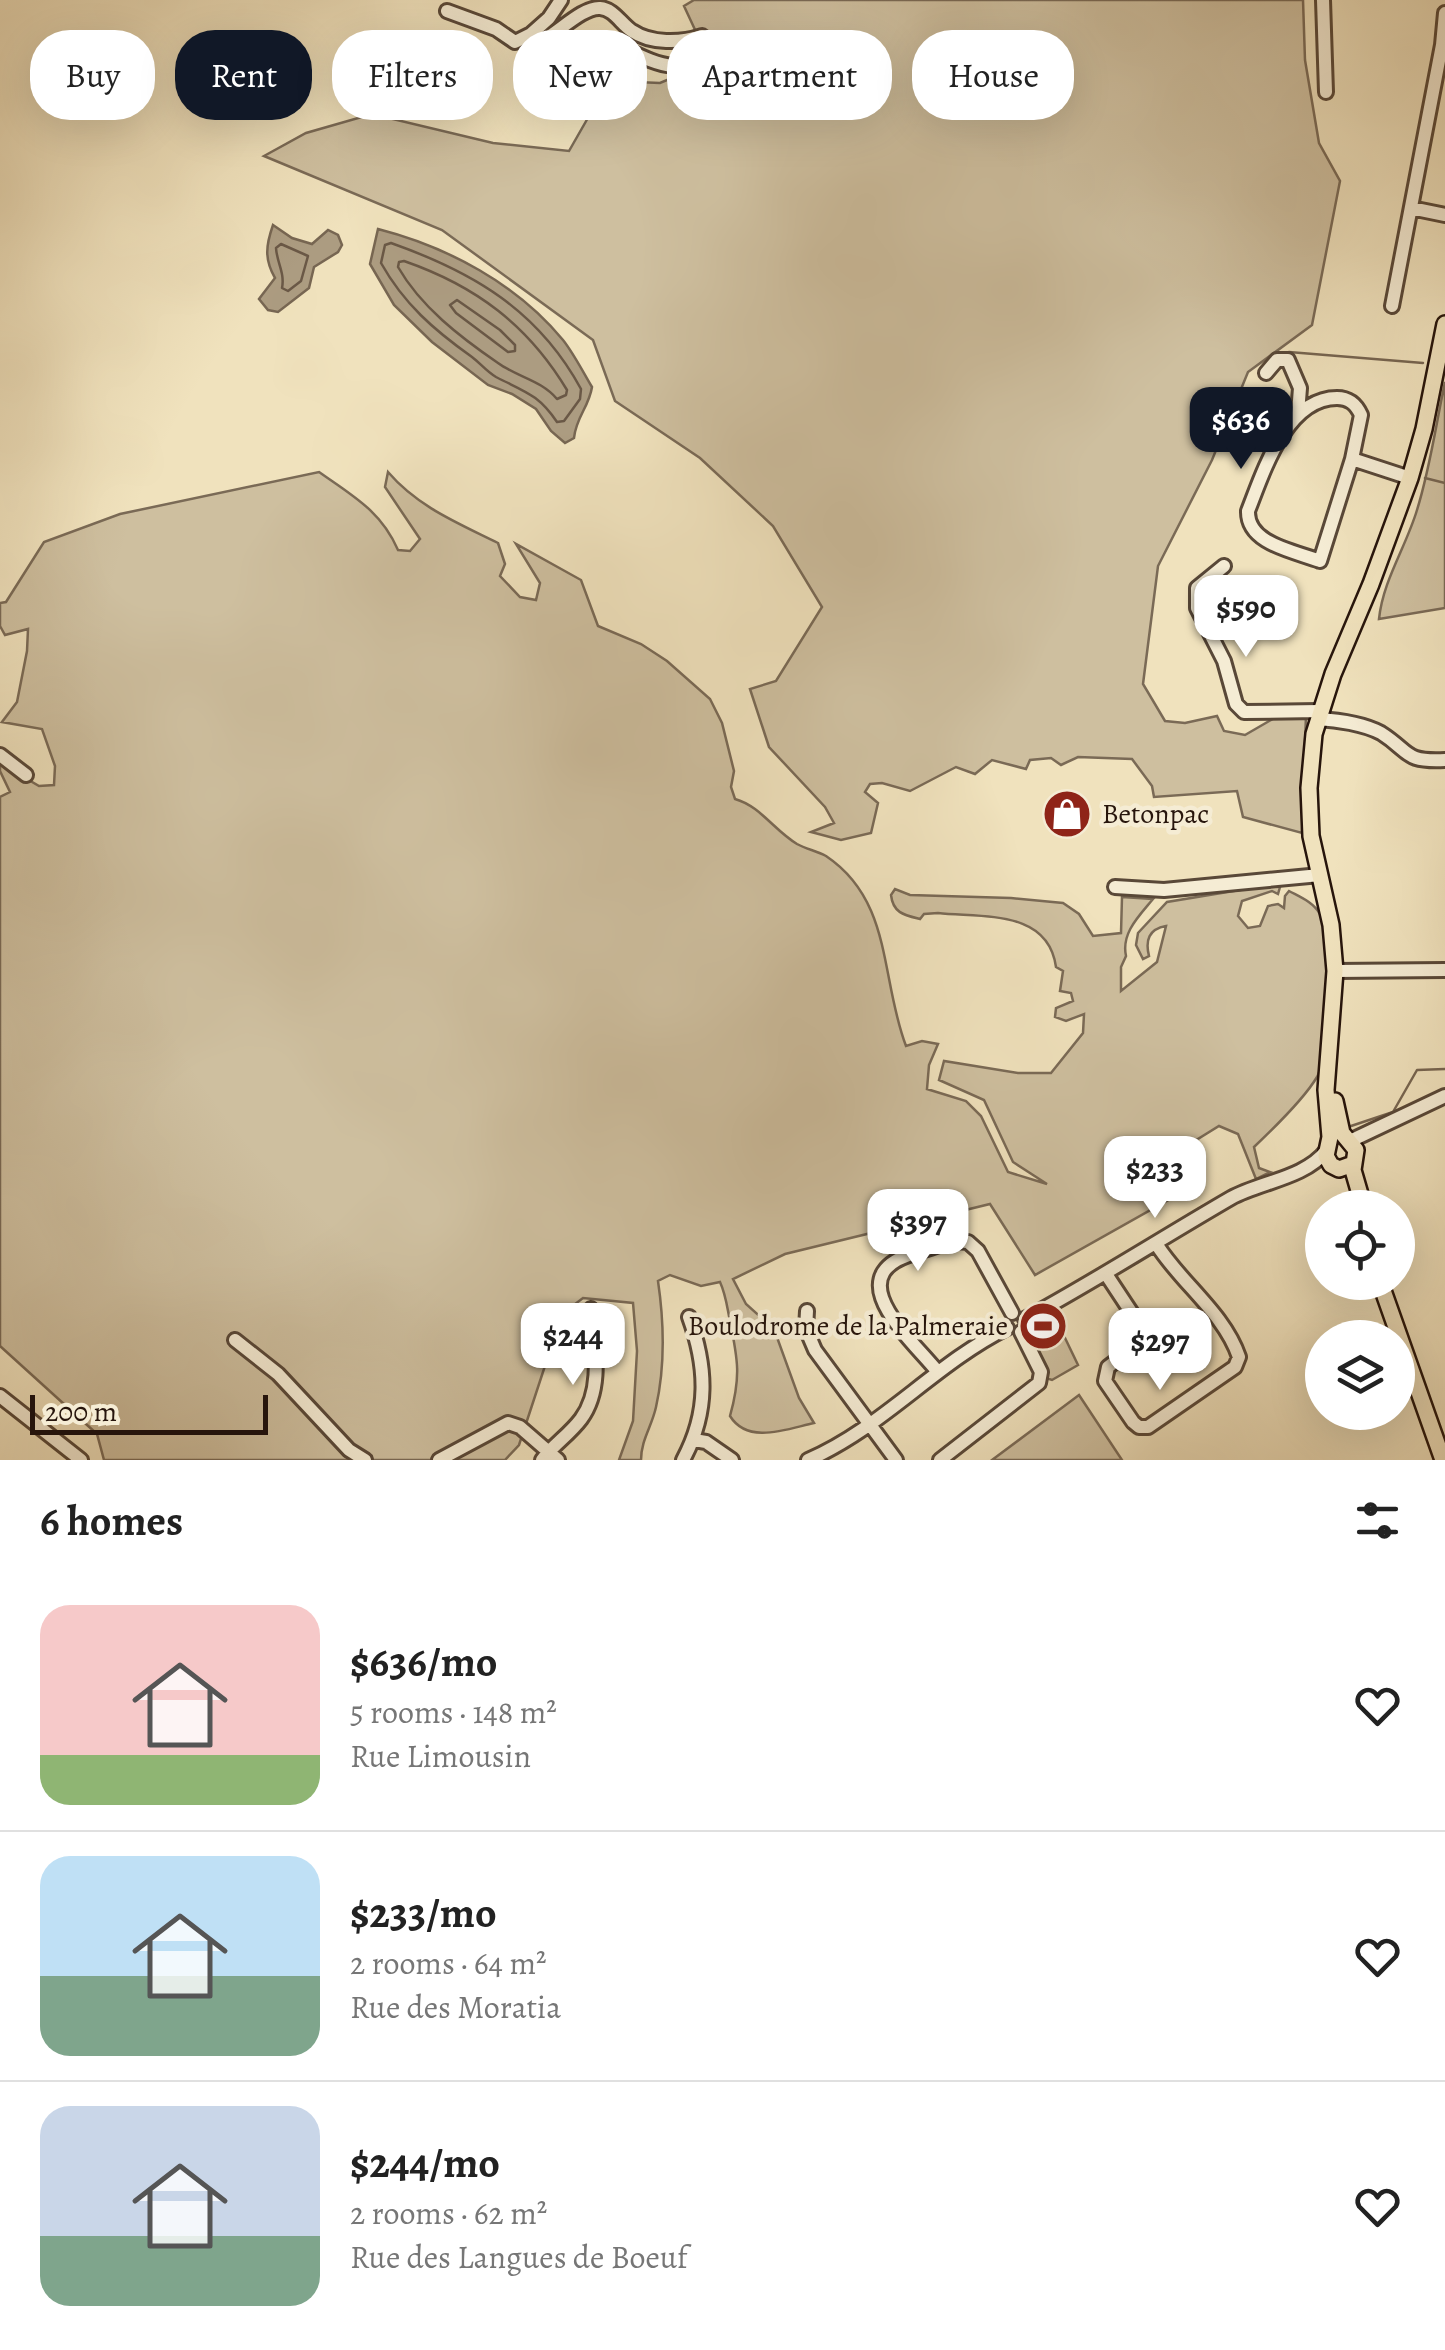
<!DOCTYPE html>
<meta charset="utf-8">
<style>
:root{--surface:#fff;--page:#f6f6f6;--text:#222;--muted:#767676;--line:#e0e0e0;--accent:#111827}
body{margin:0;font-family:Alegreya,serif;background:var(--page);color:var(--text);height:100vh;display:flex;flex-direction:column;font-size:38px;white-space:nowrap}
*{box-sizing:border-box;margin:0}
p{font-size:32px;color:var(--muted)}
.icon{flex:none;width:55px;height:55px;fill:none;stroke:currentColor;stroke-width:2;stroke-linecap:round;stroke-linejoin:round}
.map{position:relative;height:1460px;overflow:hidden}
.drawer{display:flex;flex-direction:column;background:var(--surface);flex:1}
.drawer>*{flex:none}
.hud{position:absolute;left:30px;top:30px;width:1385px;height:90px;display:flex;gap:20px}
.tools{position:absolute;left:1305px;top:1190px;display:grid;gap:20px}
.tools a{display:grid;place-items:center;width:110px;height:110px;border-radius:50%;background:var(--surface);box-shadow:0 10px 40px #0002;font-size:50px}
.scale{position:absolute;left:30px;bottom:25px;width:238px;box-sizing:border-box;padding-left:10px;border:5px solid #27150c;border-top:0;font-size:28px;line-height:35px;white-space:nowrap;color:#27150c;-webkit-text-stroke:8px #f5ecd4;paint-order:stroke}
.price{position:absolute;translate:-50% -85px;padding:0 22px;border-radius:20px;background:#fff;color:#222;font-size:32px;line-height:65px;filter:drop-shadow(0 2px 5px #0008)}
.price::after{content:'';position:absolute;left:50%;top:60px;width:30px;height:22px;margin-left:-15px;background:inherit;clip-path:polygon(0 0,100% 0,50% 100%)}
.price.on{background:var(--accent);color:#fff}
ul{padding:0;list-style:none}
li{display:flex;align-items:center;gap:30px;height:250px;padding:0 40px}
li+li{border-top:2px solid var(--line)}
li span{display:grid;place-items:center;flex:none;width:280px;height:200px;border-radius:30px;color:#555}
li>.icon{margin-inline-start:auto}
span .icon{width:120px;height:120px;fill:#fffc;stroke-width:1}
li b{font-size:42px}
h2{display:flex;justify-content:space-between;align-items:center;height:120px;padding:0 40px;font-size:42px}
.tag{padding:0 35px;border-radius:40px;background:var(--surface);box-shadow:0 10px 40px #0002;font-size:35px;line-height:90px}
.tag.on{background:var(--accent);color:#fff}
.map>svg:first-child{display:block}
.green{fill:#cebf9f;stroke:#7a6a56;stroke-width:2.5}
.water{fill:#ac9c81;stroke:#776652;stroke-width:2.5}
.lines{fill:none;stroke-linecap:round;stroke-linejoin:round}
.shore{stroke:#6a5846;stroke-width:2.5}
.stream{stroke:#776652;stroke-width:2.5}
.minor-casing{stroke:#594838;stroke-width:18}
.major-casing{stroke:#27150c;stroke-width:20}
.minor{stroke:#f5ecd4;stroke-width:12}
.major{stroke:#f0e2bd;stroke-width:15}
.labels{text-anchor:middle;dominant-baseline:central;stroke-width:9;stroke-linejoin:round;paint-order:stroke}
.poi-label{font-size:28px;fill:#27150c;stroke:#f5ecd4;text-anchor:start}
</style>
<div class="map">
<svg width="1445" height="1460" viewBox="0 0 1445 1460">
<rect width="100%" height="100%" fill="#f0e2bd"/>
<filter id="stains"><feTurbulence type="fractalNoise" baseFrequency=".002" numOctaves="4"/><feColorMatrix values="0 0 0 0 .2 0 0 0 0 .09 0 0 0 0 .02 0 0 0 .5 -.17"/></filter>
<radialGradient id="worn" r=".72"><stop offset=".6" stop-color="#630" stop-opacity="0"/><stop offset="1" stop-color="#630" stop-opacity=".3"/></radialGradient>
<!-- green -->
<path class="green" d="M694,0H1303L1305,60L1319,143L1340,181L1312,325L1248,372L1212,460L1158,566L1143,684L1165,721L1185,723L1217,716L1224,731L1245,735L1276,717L1306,715L1302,833L1243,817L1237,791L1154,797L1152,786L1132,759L1078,757L1061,765L1051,758L1030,760L1026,769L992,760L975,774L956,767L910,791L882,783L870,784L865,792L878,803L871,833L841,840L811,832L834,823L825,807L769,747L750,689L776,681L822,607L773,526L700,458L615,401L593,340L442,230L264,156L306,133L372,114L493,143L569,151L589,116L537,58L588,80L660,83L710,62L684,6Z
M1445,382V608L1379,619C1383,580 1406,547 1417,510C1430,469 1436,424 1445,382Z
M319,472C353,496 381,511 398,550L410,551L420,539L385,487L388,472C418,507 458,523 498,543L505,564L500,576L520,597L536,600L540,583L516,544L581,580L598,626L641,644L667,661L710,699L722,723L734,771L731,787L735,799C760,806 774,830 797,844C806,849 817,851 826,856C893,901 880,978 906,1046L922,1041L938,1044L929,1065L927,1089L966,1101L981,1116L1008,1172L1047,1184L1013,1162L984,1100L939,1080L944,1061L1018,1073H1051L1083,1033L1084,1014L1066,1021L1055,1017L1056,1008L1073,1001L1071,993L1060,991L1063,971L1056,967C1048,909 983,918 938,913L924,914L920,919C904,915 893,913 891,895L895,889L910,895L1011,898L1063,903L1079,914L1093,936L1121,933L1122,897L1153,899C1139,916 1121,933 1126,956L1121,967V991L1157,962L1166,926C1149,929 1145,940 1149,956L1143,959L1136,945L1138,933L1167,902L1264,886L1280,887L1278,894L1272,891L1242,901L1238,916L1248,928L1260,926L1268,906L1278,904L1284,908L1285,896L1289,891C1300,897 1313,902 1320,914C1332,937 1330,1053 1317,1077C1304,1099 1273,1129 1254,1147L1259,1168L1270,1172L1256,1179L1238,1134L1219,1126L1185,1147L1179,1170L1173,1175L1177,1195L1035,1275L990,1204L785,1254L733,1279L746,1304L774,1329L799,1398L814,1423C787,1429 748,1445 730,1416C741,1377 738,1360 730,1321C727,1307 726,1295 720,1282L701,1286L670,1275L658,1281C664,1322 665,1367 656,1407C652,1426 641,1440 641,1460H619L633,1421L637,1351L633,1303L583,1298L562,1314L519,1445L505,1460H104L97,1434L0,1346V797L10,792L0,771V763L39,786L54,785L55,766L42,729L2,722L17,702L27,651L28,629L5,635L0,626V603L6,602L44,542L120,514Z
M1053,1313L1078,1365L1052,1380L1046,1378V1366L1028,1330L1030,1325Z
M1079,1395L1122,1460H992Z"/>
<!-- water -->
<path class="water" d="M273,225L292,238L312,244L328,230L338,235L342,245L338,252L314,267L309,288L278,312L268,310L259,299L275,278C264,259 266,245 273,225Z
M378,229C448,247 517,284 563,340C574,354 583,372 592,387C589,407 576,417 574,438L565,443L551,431L536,409L512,394L488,385L432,342L394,305L370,264Z"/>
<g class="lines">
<!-- shore -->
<path class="shore" d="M391,243C473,272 538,310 581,389L580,399L564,421L557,422C538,394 525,392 496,377C487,372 480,363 472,357C434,330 404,304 381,263L385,245Z
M281,244L308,256L301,281L288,291L282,288C285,273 277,263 276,248Z
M404,261C476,286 528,325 567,390L566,395L557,399C541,380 517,377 498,363C460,337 421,307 398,267L399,262Z
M457,300L500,330L515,345V351L508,352L456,313L450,305Z"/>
<!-- stream -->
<path class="stream" d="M1289,352L1423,363
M1425,478L1445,483
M1351,1126L1393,1112L1417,1070L1445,1069"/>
<!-- minor casing -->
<g class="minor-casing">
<path id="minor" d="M561,0L549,18L531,34L537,39H545C560,31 583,7 600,8C614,9 621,24 632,31C651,44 681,43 702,36L706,40C689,86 648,59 617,45
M1323,0L1326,92
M447,11L496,29L515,42L531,34
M1411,208L1445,215
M1392,306L1442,45L1445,13
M1266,373L1277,360H1288L1300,388L1298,413
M1352,459L1320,561C1294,551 1247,544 1248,511C1263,473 1286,398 1337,398C1349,398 1356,404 1361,415L1352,459L1410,478
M1224,566L1197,588V608L1224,661L1236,704L1244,712L1319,711
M1318,719C1337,720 1364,724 1381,733C1411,752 1403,762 1445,760
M0,755L26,775
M1115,887L1164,890L1320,875
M1335,971L1445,970
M1350,1141L1445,1096
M1106,1274L1143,1330L1141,1342L1108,1367L1105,1381L1133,1422L1139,1427H1148L1235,1367L1239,1357C1224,1313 1181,1283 1157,1245
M807,1311L806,1329L815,1350L896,1460
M1025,1319C1095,1281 1162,1238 1231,1198C1260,1182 1305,1178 1326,1151
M235,1340L278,1374L349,1450L365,1460
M937,1371C909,1337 837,1275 915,1253C931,1248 951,1239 968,1242L978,1251L1012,1313
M0,1396L81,1460
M694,1440L706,1442L732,1460
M439,1460L508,1423L520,1427L558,1460
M542,1460C553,1445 569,1435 581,1419C604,1388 594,1345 591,1309
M683,1460C709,1412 707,1367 689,1317
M808,1460C882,1428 935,1364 1007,1328
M940,1460L1039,1383L1041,1372L1021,1332"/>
</g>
<!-- major casing -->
<g class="major-casing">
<path id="major" d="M1335,1101L1342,1133L1356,1150L1353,1170L1364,1208
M1353,1164L1339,1169L1331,1165L1326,1156L1330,1137L1326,1090L1335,971L1331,925L1311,836L1309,788L1314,734L1333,674L1371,584L1410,478L1424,429L1445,324
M1380,1282L1443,1460"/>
</g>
<!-- minor -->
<use href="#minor" class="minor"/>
<!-- major -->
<use href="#major" class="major"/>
</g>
<!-- icons -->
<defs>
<g id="shop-disc" transform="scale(2.5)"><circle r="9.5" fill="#8f2418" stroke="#f5ecd4"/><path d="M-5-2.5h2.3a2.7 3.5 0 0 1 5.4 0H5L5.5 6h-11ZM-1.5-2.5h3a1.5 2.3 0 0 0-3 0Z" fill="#fff"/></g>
<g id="stadium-disc" transform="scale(2.5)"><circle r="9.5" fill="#8f2418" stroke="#f5ecd4"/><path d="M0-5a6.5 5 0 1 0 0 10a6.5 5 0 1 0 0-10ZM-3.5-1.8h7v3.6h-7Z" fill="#fff"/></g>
</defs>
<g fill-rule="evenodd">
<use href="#shop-disc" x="1067" y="814"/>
<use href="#stadium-disc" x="1043" y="1326"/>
</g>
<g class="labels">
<!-- poi labels -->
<g class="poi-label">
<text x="1102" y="814">Betonpac</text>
<text x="1008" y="1326" text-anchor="end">Boulodrome de la Palmeraie</text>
</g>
</g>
<rect width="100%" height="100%" filter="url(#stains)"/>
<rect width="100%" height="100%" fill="url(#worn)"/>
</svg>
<div class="tools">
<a><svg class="icon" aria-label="locate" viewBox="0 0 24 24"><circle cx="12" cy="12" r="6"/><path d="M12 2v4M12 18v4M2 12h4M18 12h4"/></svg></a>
<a><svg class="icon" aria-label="layers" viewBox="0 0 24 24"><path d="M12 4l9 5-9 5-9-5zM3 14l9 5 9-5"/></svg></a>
</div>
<div class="scale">200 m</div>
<b class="price on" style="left:1241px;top:472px">$636</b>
<b class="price" style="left:1246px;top:660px">$590</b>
<b class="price" style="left:1155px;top:1221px">$233</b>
<b class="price" style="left:918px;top:1274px">$397</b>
<b class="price" style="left:573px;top:1388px">$244</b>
<b class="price" style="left:1160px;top:1393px">$297</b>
<div class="hud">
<a class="tag">Buy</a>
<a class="tag on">Rent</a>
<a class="tag">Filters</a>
<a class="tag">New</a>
<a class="tag">Apartment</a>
<a class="tag">House</a>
</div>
</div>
<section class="drawer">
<h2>6 homes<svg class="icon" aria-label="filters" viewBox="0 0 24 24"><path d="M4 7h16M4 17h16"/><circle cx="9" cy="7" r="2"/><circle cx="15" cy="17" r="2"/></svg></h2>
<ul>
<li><span style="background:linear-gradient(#f6c9c9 75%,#8fb573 0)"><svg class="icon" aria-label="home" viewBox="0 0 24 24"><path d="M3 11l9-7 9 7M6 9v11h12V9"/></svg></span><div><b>$636/mo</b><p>5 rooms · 148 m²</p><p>Rue Limousin</p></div><svg class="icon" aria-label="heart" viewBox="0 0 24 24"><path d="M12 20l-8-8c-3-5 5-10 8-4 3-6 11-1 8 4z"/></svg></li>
<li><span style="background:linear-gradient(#bfe0f5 60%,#7fa58c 0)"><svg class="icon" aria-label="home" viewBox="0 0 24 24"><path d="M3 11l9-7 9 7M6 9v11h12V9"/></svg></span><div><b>$233/mo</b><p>2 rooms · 64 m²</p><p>Rue des Moratia</p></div><svg class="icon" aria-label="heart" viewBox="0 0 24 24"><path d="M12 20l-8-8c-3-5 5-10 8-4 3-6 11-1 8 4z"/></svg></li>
<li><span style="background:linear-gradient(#c9d6e8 65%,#7fa58c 0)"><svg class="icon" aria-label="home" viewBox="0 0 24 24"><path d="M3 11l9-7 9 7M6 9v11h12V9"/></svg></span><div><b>$244/mo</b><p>2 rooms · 62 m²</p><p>Rue des Langues de Boeuf</p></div><svg class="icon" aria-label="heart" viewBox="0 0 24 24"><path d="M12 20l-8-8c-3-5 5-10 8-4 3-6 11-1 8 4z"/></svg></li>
</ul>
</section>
